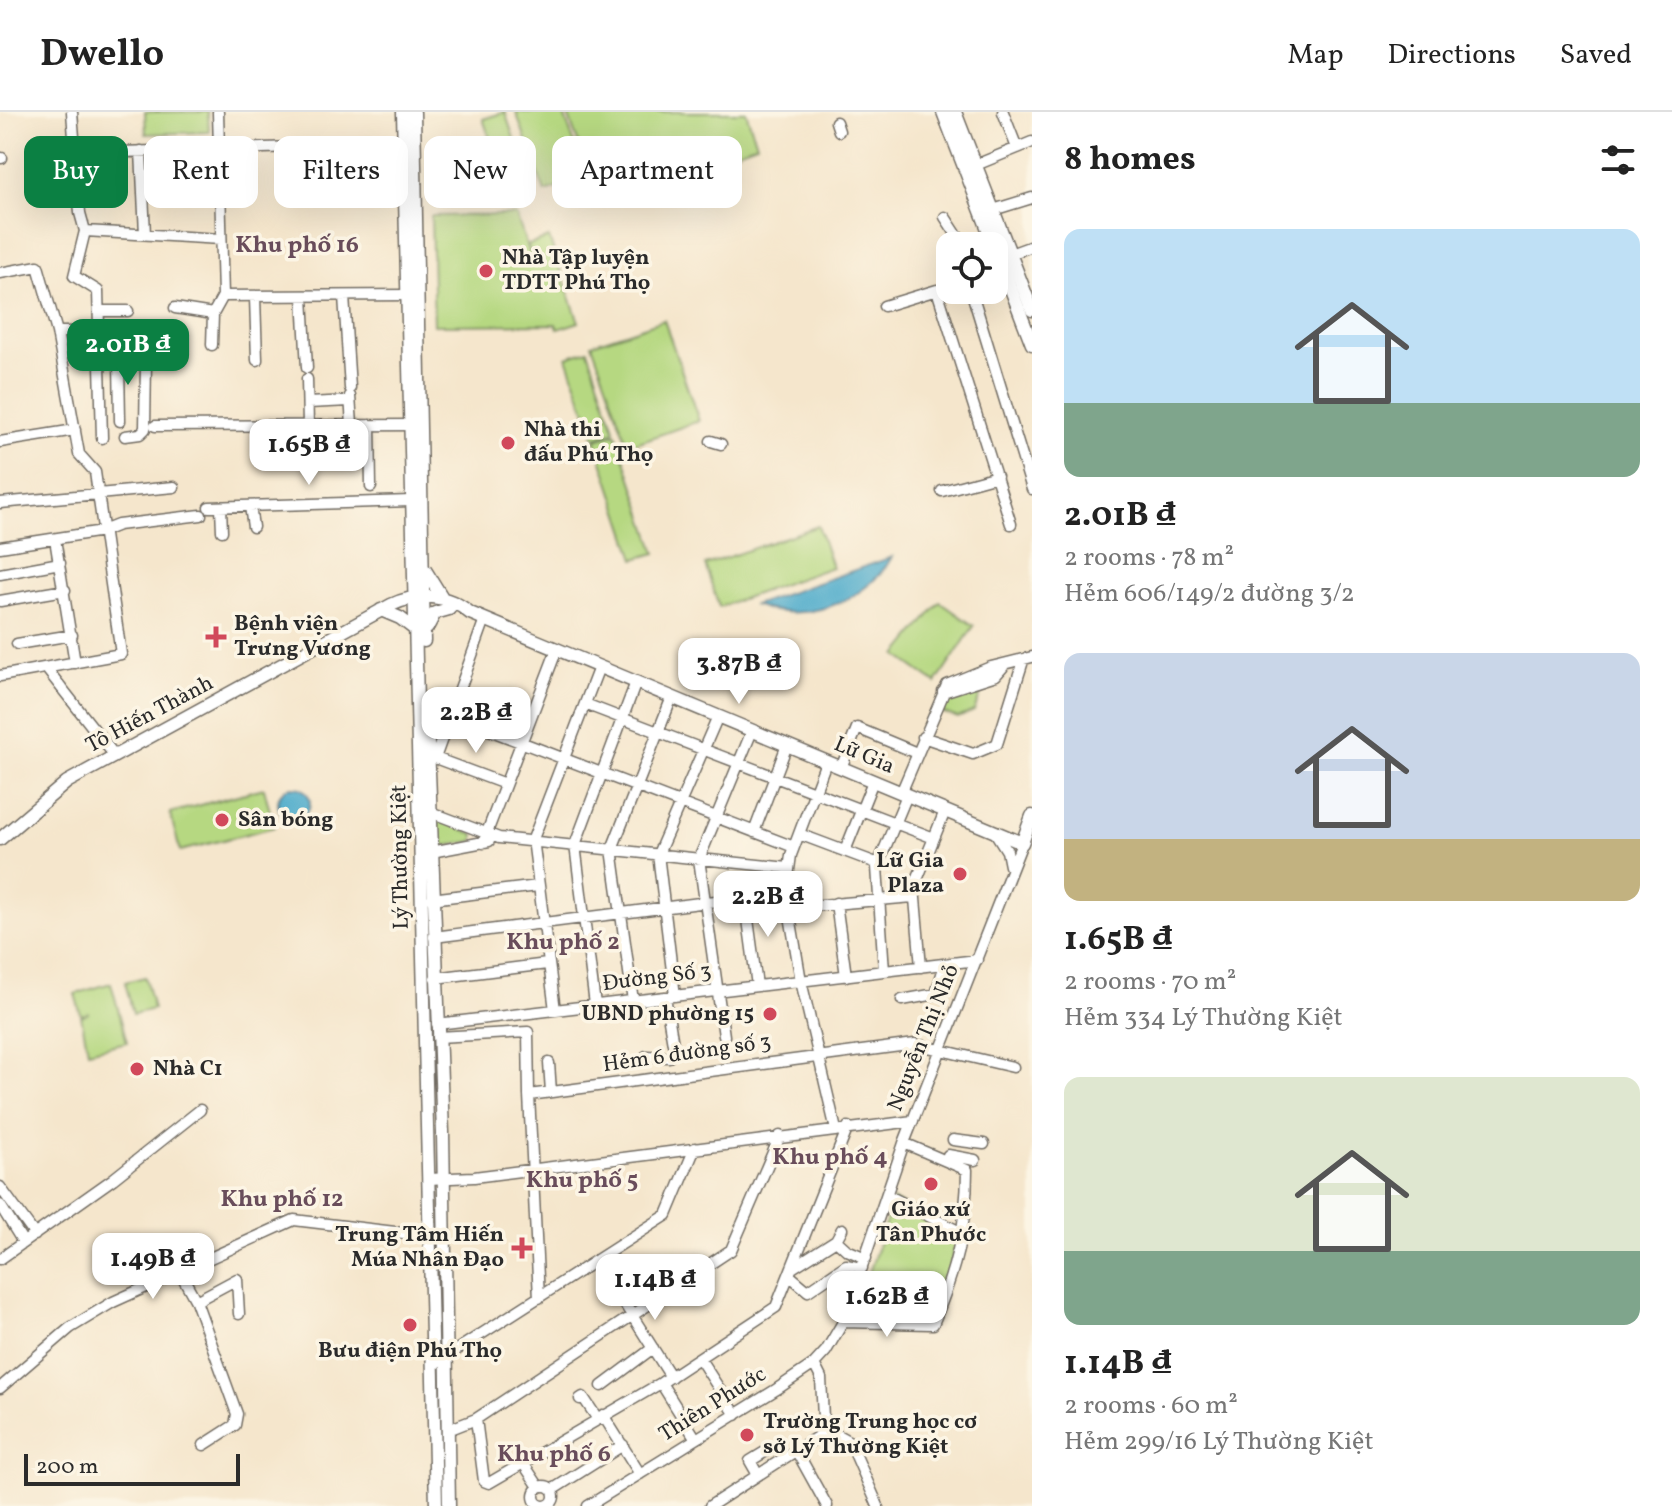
<!DOCTYPE html>
<meta charset="utf-8">
<style>
:root{--surface:#fff;--page:#f2f2f2;--text:#222;--muted:#767676;--line:#e0e0e0;--accent:#0b8043}
body{margin:0;font-family:Vollkorn,serif;background:var(--page);color:var(--text);height:100vh;display:flex;flex-direction:column;font-size:30px;white-space:nowrap}
*{box-sizing:border-box;margin:0}
p{font-size:26px;color:var(--muted)}
.icon{flex:none;width:44px;height:44px;fill:none;stroke:currentColor;stroke-width:2;stroke-linecap:round;stroke-linejoin:round}
.map{position:relative;flex:1;overflow:hidden}
.panel{display:flex;flex-direction:column;background:var(--surface);width:640px}
.panel>*{flex:none}
.hud{position:absolute;left:24px;top:24px;width:760px;height:72px;display:flex;gap:16px}
.buttons{position:absolute;left:936px;top:120px;display:grid;gap:16px}
.buttons a{display:grid;place-items:center;width:72px;height:72px;border-radius:16px;background:var(--surface);box-shadow:0 8px 32px #0002;font-size:40px}
.scale{position:absolute;left:24px;bottom:20px;width:216px;box-sizing:border-box;padding-left:8px;border:4px solid #2b2b2b;border-top:0;font-size:22px;line-height:28px;white-space:nowrap;color:#2b2b2b;-webkit-text-stroke:6px #fcf5e5;paint-order:stroke}
.price{position:absolute;translate:-50% -68px;padding:0 18px;border-radius:16px;background:#fff;color:#222;font-size:26px;line-height:52px;filter:drop-shadow(0 2px 4px #0008)}
.price::after{content:'';position:absolute;left:50%;top:48px;width:24px;height:18px;margin-left:-12px;background:inherit;clip-path:polygon(0 0,100% 0,50% 100%)}
.price.current{background:var(--accent);color:#fff}
ul{padding:0;list-style:none}
li{display:grid;align-content:center;gap:16px;height:424px;padding:0 32px}
li span{display:grid;place-items:center;height:248px;border-radius:16px;color:#555}
li>.icon{margin-inline-start:auto}
span .icon{width:144px;height:144px;fill:#fffc;stroke-width:1}
li b{font-size:34px}
h2{display:flex;justify-content:space-between;align-items:center;height:96px;padding:0 32px;font-size:34px}
.pill{padding:0 28px;border-radius:16px;background:var(--surface);box-shadow:0 8px 32px #0002;font-size:28px;line-height:72px}
.pill.current{background:var(--accent);color:#fff}
header{display:flex;align-items:center;gap:48px;box-sizing:border-box;height:112px;padding:0 40px;background:var(--surface);border-bottom:2px solid var(--line)}
header strong{font-size:38px}
nav{display:flex;gap:44px;margin-inline-start:auto;font-size:28px}
main{display:flex;flex:1;min-height:0}
.map>svg:first-child{display:block}
.green{fill:#b6d881;stroke:#708256;stroke-width:2}
.water{fill:#4caacb;stroke:#3c6a7b;stroke-width:2}
.lines{fill:none;stroke-linecap:round;stroke-linejoin:round}
.minor-casing{stroke:#726c63;stroke-width:13}
.major-casing{stroke:#726c63;stroke-width:15}
.minor{stroke:#fff;stroke-width:10}
.major{stroke:#fff;stroke-width:12}
.poi-dot{fill:#d1495b;stroke:#fcf5e5;stroke-width:3}
.labels{text-anchor:middle;dominant-baseline:central;stroke-width:7;stroke-linejoin:round;paint-order:stroke}
.poi-label{font-size:22px;font-weight:bold;fill:#2b2b2b;stroke:#fcf5e5;text-anchor:start}
.street-label{font-size:22px;fill:#2b2b2b;stroke:#fcf5e5}
.neighbourhood-label{font-size:24px;font-weight:bold;fill:#694d5b;stroke:#fcf5e5}
</style>
<header>
<strong>Dwello</strong>
<nav><a>Map</a><a>Directions</a><a>Saved</a></nav>
</header>
<main>
<div class="map">
<svg width="1032" height="1394" viewBox="0 0 1032 1394">
<rect width="100%" height="100%" fill="#fcf5e5"/>
<filter id="ink" filterUnits="userSpaceOnUse"><feTurbulence type="fractalNoise" baseFrequency=".0125" numOctaves="2"/><feDisplacementMap in="SourceGraphic" scale="16" xChannelSelector="R" yChannelSelector="G"/><feConvolveMatrix kernelMatrix="1 2 1 2 8 2 1 2 1" color-interpolation-filters="sRGB"/></filter>
<filter id="wash" filterUnits="userSpaceOnUse"><feTurbulence type="fractalNoise" baseFrequency=".006" numOctaves="4" result="noise"/><feDisplacementMap in="SourceGraphic" scale="32" xChannelSelector="R" yChannelSelector="G"/><feGaussianBlur stdDeviation="1.8" result="paint"/><feColorMatrix in="noise" values="0 0 0 0 0 0 0 0 0 0 0 0 0 0 0 0 0 1.4 0 .05"/><feComposite in="paint" operator="in"/></filter>
<g filter="url(#wash)">
<rect width="100%" height="100%" fill="#f5e6cc"/>
<!-- green -->
<path class="green" d="M145,0H208L209,20L146,22Z
M505,0L519,41L498,49L483,7Z
M516,0H563L587,66L545,80Z
M567,0H746L757,32L600,89Z
M516,103L530,143L528,133L549,126L579,210L558,217L556,212L434,213L431,104Z
M664,208L699,309L628,334L592,232Z
M588,238L615,319L595,326L567,245Z
M616,321L656,441L635,447L595,328Z
M818,414L832,455L719,495L705,453Z
M940,490L974,514L936,571L897,543Z
M975,577L982,579L974,599L958,606L941,600L945,588Z
M264,676L274,715L180,739L170,701Z
M438,707L474,722V729L439,735L435,731Z
M145,865L153,897L133,902L125,870Z
M111,871L127,930L88,939L81,904L89,901L81,903L75,882Z
M893,1088L958,1123L949,1159L929,1205L853,1210Z"/>
<!-- water -->
<path class="water" d="M892,445C866,491 802,513 754,493Z
M278 691a16 16 0 1 1 32 0a16 16 0 1 1-32 0Z"/>
</g>
<g filter="url(#ink)">
<g class="lines">
<!-- minor casing -->
<g class="minor-casing">
<path id="minor" d="M72,0L80,101L85,119L74,164L98,179L102,326
M218,0L223,184
M1003,0L1017,36
M836,10L839,19
M141,39L145,122
M119,40L404,32
M0,46H2
M971,55L1032,30
M993,98L1032,86
M945,105L964,134
M85,119L221,127
M1010,142L1032,134
M0,161L38,154L57,220L79,342L95,360L121,542L0,564
M971,178L1032,377
M344,184L350,276
M255,185L257,248
M303,185L307,256
M884,194L937,178L1011,412
M175,196L213,202L223,184L413,183
M99,199H128
M57,220H100
M212,233L213,202
M100,249L146,250L145,317L140,322L125,324
M119,250L120,309
M307,267L308,314
M350,284L352,313
M308,291L350,289
M370,313L371,375
M155,314L417,313
M711,329L721,332
M0,330L75,318
M942,379L997,364
M0,391L174,375
M250,394L253,415
M209,395L411,389
M221,395L222,419
M55,427L75,551
M0,435L103,419L118,413L201,403
M0,462L60,451
M0,489L65,478
M17,532L72,523
M46,556L115,644
M943,580L996,563L1003,555
M585,592L934,726
M450,603L794,735
M923,625L973,642L997,632L1023,549
M429,646H435L485,507
M435,646L505,672
M826,650L791,743L786,780L801,869L836,1018
M841,656L857,616L917,641
M901,681L947,573L991,555L1032,545
M425,698L499,726L788,756
M754,720L787,633
M995,720L1007,739L1010,754
M799,722L879,752
M483,731L557,537
M845,739L873,669
M426,741L489,729
M745,785L757,874
M431,787L538,774
M836,791L846,864
M787,796L913,785
M434,825L786,780
M921,855L914,775L945,699
M884,859L877,755L907,683
M435,866L547,852
M675,884L658,742L718,604
M665,885L673,932
M902,888L936,882L945,852
M633,889L612,737L672,585
M595,893L575,733L636,570
M555,898L533,727L599,555
M437,912L977,848
M724,924L699,747L752,619
M438,925L528,920L529,983L915,932L1013,955
M646,944L669,945
M549,951L551,980
M529,983L539,1186
M953,1028L984,1032
M948,1043L975,1048
M428,1067L474,1065L913,1009
M0,1075L35,1123
M887,1083L964,1122
M0,1093L23,1130
M836,1128L847,1138L866,1146
M0,1147L113,1067L200,998
M597,1148L671,1265
M792,1156L836,1128L842,1117
M179,1158L196,1189L237,1302L235,1313L204,1333
M789,1163L808,1179L846,1153L862,1156
M196,1189L237,1167L239,1202
M843,1210L933,1212C955,1160 967,1115 967,1058L904,1031
M700,1247L736,1303
M814,1252L821,1266L823,1306L828,1318L850,1330L878,1394
M433,1253L667,1103L695,1036
M661,1271L696,1327
M602,1274L653,1236
M0,1276L70,1216L113,1190L294,1108L437,1125
M580,1287L583,1285L597,1306
M603,1303L640,1362
M476,1307L484,1369L489,1371L661,1271L776,1195L848,1015
M448,1318L476,1307L731,1138L780,1024
M796,1338L827,1394
M523,1351L539,1375
M758,1363L750,1349L773,1335
M534 1384a10 10 0 1 1 20 0a10 10 0 1 1-20 0Z
M552,1378L623,1333
M588,1394L777,1277L814,1252L826,1239L843,1210L904,1031L1022,731
M710,1394L828,1318"/>
</g>
<!-- major casing -->
<g class="major-casing">
<path id="major" d="M403,0L436,1394
M414,0L424,529
M943,0L1032,232
M955,0L1032,198
M425,458L443,487
M381,498L400,506L417,519
M427,516L435,501L449,497
M427,607L443,1021L449,1394
M0,727L67,670L391,493C417,481 447,481 470,501L1022,731L1032,704"/>
</g>
<!-- minor -->
<use href="#minor" class="minor"/>
<!-- major -->
<use href="#major" class="major"/>
</g>
</g>
<!-- markers -->
<g class="poi-dot">
<circle cx="486" cy="159" r="8"/>
<circle cx="508" cy="331" r="8"/>
<path d="M212 513h8v8h8v8h-8v8h-8v-8h-8v-8h8z"/>
<circle cx="222" cy="708" r="8"/>
<circle cx="960" cy="762" r="8"/>
<circle cx="770" cy="902" r="8"/>
<circle cx="137" cy="957" r="8"/>
<circle cx="931" cy="1072" r="8"/>
<path d="M518 1124h8v8h8v8h-8v8h-8v-8h-8v-8h8z"/>
<circle cx="410" cy="1213" r="8"/>
<circle cx="747" cy="1323" r="8"/>
</g>
<g class="labels">
<!-- poi labels -->
<g class="poi-label">
<text x="502" y="146">Nhà Tập luyện<tspan x="502" dy="25">TDTT Phú Thọ</tspan></text>
<text x="524" y="318">Nhà thi<tspan x="524" dy="25">đấu Phú Thọ</tspan></text>
<text x="234" y="512">Bệnh viện<tspan x="234" dy="25">Trưng Vương</tspan></text>
<text x="238" y="708">Sân bóng</text>
<text x="944" y="749" text-anchor="end">Lữ Gia<tspan x="944" dy="25">Plaza</tspan></text>
<text x="754" y="902" text-anchor="end">UBND phường 15</text>
<text x="153" y="957">Nhà C1</text>
<text x="931" y="1098" text-anchor="middle">Giáo xứ<tspan x="931" dy="25">Tân Phước</tspan></text>
<text x="504" y="1123" text-anchor="end">Trung Tâm Hiến<tspan x="504" dy="25">Múa Nhân Đạo</tspan></text>
<text x="410" y="1239" text-anchor="middle">Bưu điện Phú Thọ</text>
<text x="763" y="1310">Trường Trung học cơ<tspan x="763" dy="25">sở Lý Thường Kiệt</tspan></text>
</g>
<!-- street labels -->
<g class="street-label">
<text transform="translate(150 603) rotate(-28)">Tô Hiến Thành</text>
<text transform="translate(864 644) rotate(23)">Lữ Gia</text>
<text transform="translate(401 745) rotate(-91)">Lý Thường Kiệt</text>
<text transform="translate(657 866) rotate(-7)">Đường Số 3</text>
<text transform="translate(924 926) rotate(-68)">Nguyễn Thị Nhỏ</text>
<text transform="translate(687 942) rotate(-8)">Hẻm 6 đường số 3</text>
<text transform="translate(713 1293) rotate(-32)">Thiên Phước</text>
</g>
<!-- neighbourhood labels -->
<g class="neighbourhood-label">
<text x="297" y="134">Khu phố 16</text>
<text x="563" y="831">Khu phố 2</text>
<text x="830" y="1046">Khu phố 4</text>
<text x="582" y="1069">Khu phố 5</text>
<text x="282" y="1088">Khu phố 12</text>
<text x="554" y="1343">Khu phố 6</text>
</g>
</g>
</svg>
<div class="buttons">
<a><svg class="icon" aria-label="locate" viewBox="0 0 24 24"><circle cx="12" cy="12" r="6"/><path d="M12 2v4M12 18v4M2 12h4M18 12h4"/></svg></a>
</div>
<div class="scale">200 m</div>
<b class="price current" style="left:128px;top:275px">2.01B ₫</b>
<b class="price" style="left:309px;top:375px">1.65B ₫</b>
<b class="price" style="left:739px;top:594px">3.87B ₫</b>
<b class="price" style="left:476px;top:643px">2.2B ₫</b>
<b class="price" style="left:768px;top:827px">2.2B ₫</b>
<b class="price" style="left:153px;top:1189px">1.49B ₫</b>
<b class="price" style="left:655px;top:1210px">1.14B ₫</b>
<b class="price" style="left:887px;top:1227px">1.62B ₫</b>
<div class="hud">
<a class="pill current">Buy</a>
<a class="pill">Rent</a>
<a class="pill">Filters</a>
<a class="pill">New</a>
<a class="pill">Apartment</a>
</div>
</div>
<section class="panel">
<h2>8 homes<svg class="icon" aria-label="filters" viewBox="0 0 24 24"><path d="M4 7h16M4 17h16"/><circle cx="9" cy="7" r="2"/><circle cx="15" cy="17" r="2"/></svg></h2>
<ul>
<li><span style="background:linear-gradient(#bfe0f5 70%,#7fa58c 0)"><svg class="icon" aria-label="home" viewBox="0 0 24 24"><path d="M3 11l9-7 9 7M6 9v11h12V9"/></svg></span><div><b>2.01B ₫</b><p>2 rooms · 78 m²</p><p>Hẻm 606/149/2 đường 3/2</p></div></li>
<li><span style="background:linear-gradient(#c9d6e8 75%,#c2b280 0)"><svg class="icon" aria-label="home" viewBox="0 0 24 24"><path d="M3 11l9-7 9 7M6 9v11h12V9"/></svg></span><div><b>1.65B ₫</b><p>2 rooms · 70 m²</p><p>Hẻm 334 Lý Thường Kiệt</p></div></li>
<li><span style="background:linear-gradient(#dfe7d0 70%,#7fa58c 0)"><svg class="icon" aria-label="home" viewBox="0 0 24 24"><path d="M3 11l9-7 9 7M6 9v11h12V9"/></svg></span><div><b>1.14B ₫</b><p>2 rooms · 60 m²</p><p>Hẻm 299/16 Lý Thường Kiệt</p></div></li>
</ul>
</section>
</main>
